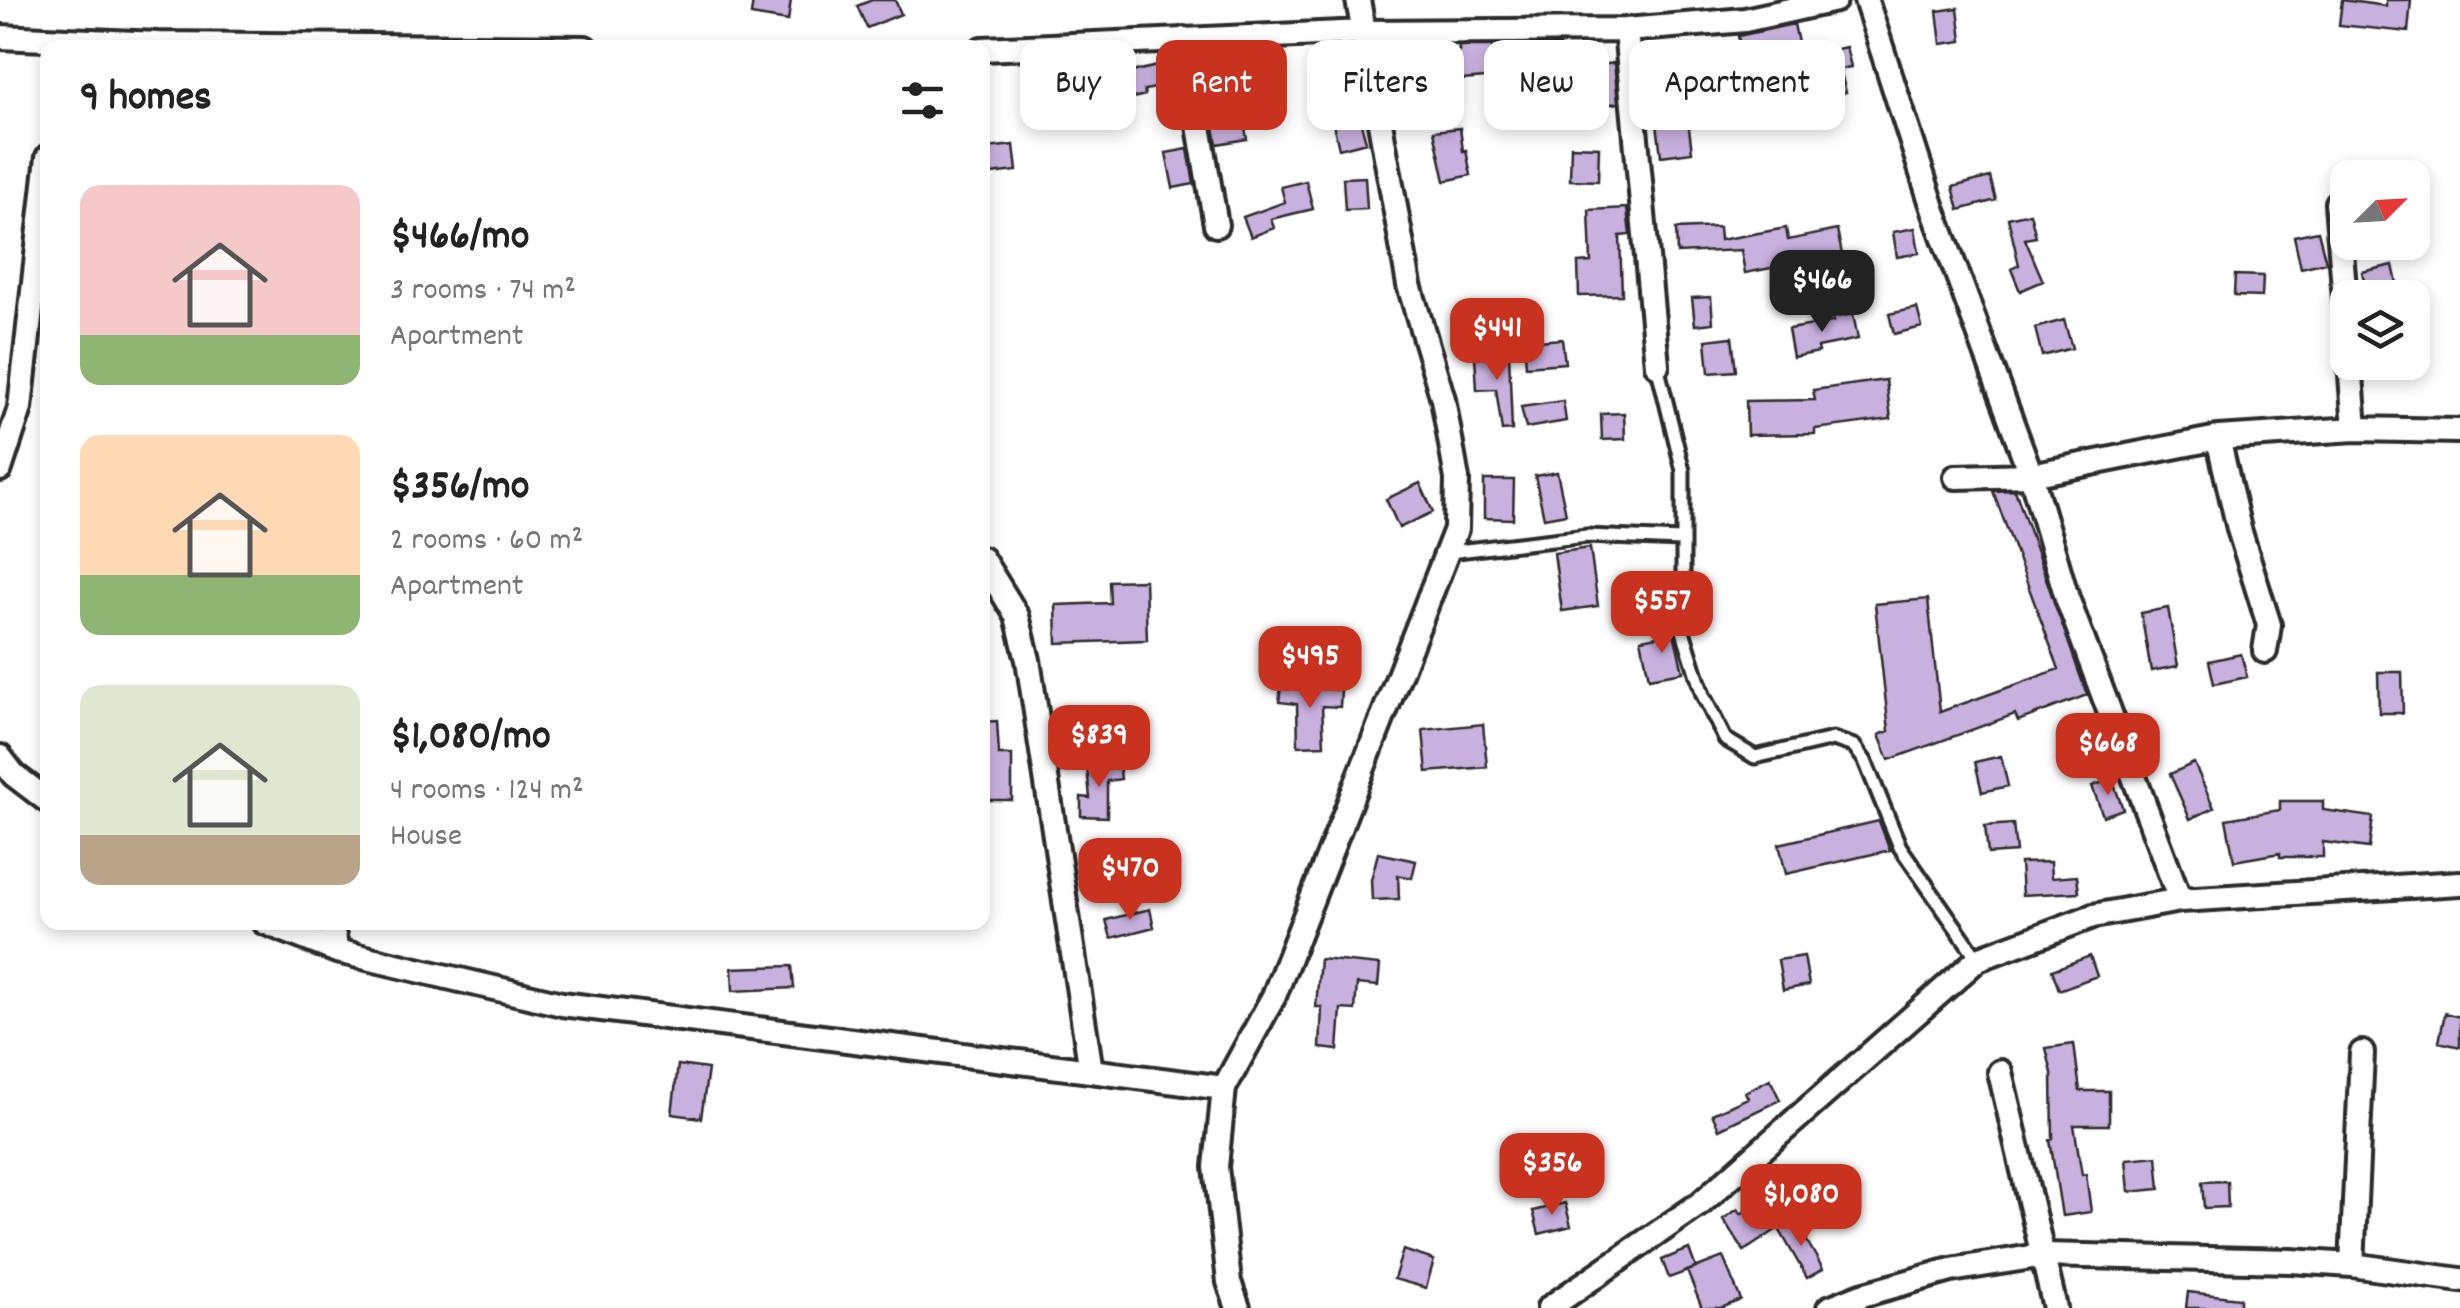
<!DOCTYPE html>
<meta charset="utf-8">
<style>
:root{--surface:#fff;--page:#f6f6f6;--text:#222;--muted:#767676;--accent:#c8321e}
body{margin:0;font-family:Dekko,sans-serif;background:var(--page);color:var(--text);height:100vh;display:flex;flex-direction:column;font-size:38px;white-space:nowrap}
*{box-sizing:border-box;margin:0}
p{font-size:32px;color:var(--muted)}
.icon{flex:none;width:55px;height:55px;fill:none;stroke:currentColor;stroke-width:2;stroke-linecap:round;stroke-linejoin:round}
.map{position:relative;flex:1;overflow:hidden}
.details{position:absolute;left:40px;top:40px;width:950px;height:890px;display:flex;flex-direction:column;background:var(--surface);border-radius:20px;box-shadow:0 5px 15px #0003}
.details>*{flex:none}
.hud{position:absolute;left:1020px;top:40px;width:950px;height:90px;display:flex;gap:20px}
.needle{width:65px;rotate:66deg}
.fabs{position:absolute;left:2330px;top:160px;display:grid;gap:20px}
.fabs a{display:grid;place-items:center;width:100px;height:100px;border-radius:20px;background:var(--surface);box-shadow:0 5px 15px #0003;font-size:50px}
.price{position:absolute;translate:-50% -85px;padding:0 22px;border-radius:20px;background:var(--accent);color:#fff;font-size:32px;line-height:65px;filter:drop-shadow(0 2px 5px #0008)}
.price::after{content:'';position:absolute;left:50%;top:60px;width:30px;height:22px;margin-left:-15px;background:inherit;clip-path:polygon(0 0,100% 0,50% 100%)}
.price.selected{background:#222;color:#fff}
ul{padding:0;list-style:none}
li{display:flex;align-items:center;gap:30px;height:250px;padding:0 40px}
li span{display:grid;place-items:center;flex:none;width:280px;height:200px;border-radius:20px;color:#555}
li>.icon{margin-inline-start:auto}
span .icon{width:120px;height:120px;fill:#fffc;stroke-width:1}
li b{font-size:42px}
h2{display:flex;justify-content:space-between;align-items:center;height:120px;padding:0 40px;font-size:42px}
.chip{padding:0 35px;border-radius:20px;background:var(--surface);box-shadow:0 5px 15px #0003;font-size:35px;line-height:90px}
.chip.selected{background:var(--accent);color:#fff}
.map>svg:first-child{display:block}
.building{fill:#c9b1df;stroke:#2b2b2b;stroke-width:2.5}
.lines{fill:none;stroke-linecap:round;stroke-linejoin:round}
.lane-casing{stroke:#2b2b2b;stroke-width:19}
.street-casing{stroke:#2b2b2b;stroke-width:30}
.lane{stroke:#fff;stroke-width:11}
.street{stroke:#fff;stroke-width:22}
</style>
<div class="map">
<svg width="2460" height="1308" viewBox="0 0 2460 1308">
<rect width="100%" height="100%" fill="#fff"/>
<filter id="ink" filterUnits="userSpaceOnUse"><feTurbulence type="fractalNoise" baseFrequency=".01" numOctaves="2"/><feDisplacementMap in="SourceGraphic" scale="20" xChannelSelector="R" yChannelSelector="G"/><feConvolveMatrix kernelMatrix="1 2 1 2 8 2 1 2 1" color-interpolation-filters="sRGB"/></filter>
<g filter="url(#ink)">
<!-- building -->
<path class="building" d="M753,0H791L788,21L751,15Z
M872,0H895L901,14L867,28L857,6Z
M2342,0L2386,6V0H2411L2408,32L2339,25Z
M1958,8L1962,41L1941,44L1937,11Z
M1794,24L1801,57L1846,47L1851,67L1840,69L1846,92L1819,99L1813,77L1721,93L1717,73L1745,68L1738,36Z
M1459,46H1493L1496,77L1462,80L1407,75L1408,49L1459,51Z
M1533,46H1559L1561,79L1536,81Z
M1238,53L1244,81L1209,88L1203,58Z
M1170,63L1174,85L1144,90L1145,95L1121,101L1115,76Z
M1614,63L1618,103L1599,106L1594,66Z
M1242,110L1247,139L1217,144L1212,115Z
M1358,112L1366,142L1339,149L1332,119Z
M1688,120L1692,152L1661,156L1657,123Z
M1460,128L1463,151L1466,150L1471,175L1445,181L1434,131Z
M1014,145L1017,171L990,174L987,148Z
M1571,146L1599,147L1598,181L1570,180Z
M1188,149L1194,184L1173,188L1166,153Z
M1365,177L1367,209L1345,210L1343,178Z
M1990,177L1996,200L1959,210L1953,187Z
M1306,181L1313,209L1271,219L1274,228L1251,237L1243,217L1285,202L1281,187Z
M1627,208L1630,235L1620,236L1622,295L1579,296L1578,263L1591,262L1589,210Z
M2030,213L2036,237L2025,239L2043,281L2020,291L2011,269L2019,265L2008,218Z
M1719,227L1720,240L1786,228L1788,240L1837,230L1843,259L1820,264L1819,259L1745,273L1741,250L1677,253L1676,229Z
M1915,228L1919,253L1897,257L1893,232Z
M2318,231L2326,262L2301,268L2294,236Z
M2393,265L2398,288L2367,295L2362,272Z
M2235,275L2263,276L2262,297L2234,296Z
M1711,297L1713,323L1695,325L1692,298Z
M1917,308L1922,327L1894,334L1889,314Z
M1853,314L1858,339L1818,347L1819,352L1793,357L1788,329L1833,322L1832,318Z
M2064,320L2072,348L2042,356L2035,328Z
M1732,337L1736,371L1709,373L1706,340Z
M1562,339L1565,363L1526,366L1524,342Z
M1509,354L1512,430L1502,431L1496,389L1477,390L1475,356Z
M1886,380L1891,419L1815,429V434L1747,435L1746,401L1815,400L1813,390Z
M1563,401L1566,421L1526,428L1521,407Z
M1624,413L1625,439L1602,440L1601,414Z
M1557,472L1566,514L1544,518L1535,476Z
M1484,480H1514L1513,519L1484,518Z
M1420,483L1433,512L1399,528L1386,499Z
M2015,490L2087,695L2018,721L2015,714L1889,760L1879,735L1889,731L1875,604L1928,599L1940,712L2059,669L1993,491Z
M1590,548L1598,606L1562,611L1554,553Z
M1145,580L1147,640L1057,643L1056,605L1110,603L1109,581Z
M2168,608L2178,666L2151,671L2141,613Z
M1674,633L1683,672L1649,678L1641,639Z
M2241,654L2247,677L2214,684L2209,661Z
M2378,672H2402L2403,713H2379Z
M1281,685L1341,690L1340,707L1322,706L1324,745L1298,746L1297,704L1279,702Z
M997,721L999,755H1012V800H982V722Z
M1483,724L1487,767L1427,772L1423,730Z
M2001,756L2008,786L1982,792L1975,762Z
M1119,763L1121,779L1107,781V817L1081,816V797L1090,798L1087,767Z
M2194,763L2214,808L2190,819L2170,774Z
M2112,779L2123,809L2103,816L2092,786Z
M2280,801H2323V810L2373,817L2369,848L2323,842V857H2280V853L2234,861L2226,819L2280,810Z
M1879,821L1890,850L1786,874L1779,844Z
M2013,824L2016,852L1988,854L1985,826Z
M1378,853L1416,861L1412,878L1398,875L1399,899L1372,900L1371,880Z
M2050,862L2051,878L2077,876L2079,892L2022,895L2020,863Z
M1150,909L1154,927L1111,938L1106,920Z
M1804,956L1809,985L1783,990L1778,960Z
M2090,956L2097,976L2059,990L2052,970Z
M1320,959L1380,965L1378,986L1357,984L1355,1010L1341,1009L1338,1050L1320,1048L1322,1007H1316Z
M792,966L794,988L733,991L732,968Z
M2445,1013L2460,1017V1047L2439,1042Z
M2074,1044L2080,1091H2109V1125H2074L2082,1175L2086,1174L2091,1212L2062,1216L2050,1140L2053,1139L2052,1073L2046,1048Z
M678,1065L708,1069L701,1118L672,1114Z
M1770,1079L1780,1100L1719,1129L1712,1114L1748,1098L1745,1092Z
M2157,1156L2160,1189L2129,1192L2126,1159Z
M2227,1181L2228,1207L2204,1208L2202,1182Z
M1767,1196L1785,1224L1744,1251L1723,1219L1738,1209L1741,1214Z
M1565,1203L1571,1226L1539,1234L1533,1211Z
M1795,1220L1823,1269L1807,1278L1779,1229Z
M1689,1249L1696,1268L1669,1278L1662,1260Z
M1403,1250L1434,1260L1426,1288L1394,1279Z
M1723,1257L1741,1300L1721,1308H1702L1687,1271Z
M2188,1292L2240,1298V1308H2186Z"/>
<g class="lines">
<!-- lane casing -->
<g class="lane-casing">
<path id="lane" d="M1657,365L1683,471V631L1703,695L1725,739L1755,757L1833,739L1854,746L1865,761L1900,847L1978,959
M1449,552L1587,536L1681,540"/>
</g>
<!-- street casing -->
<g class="street-casing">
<path id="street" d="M1866,0L1934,211L2031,475L2067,598L2180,900
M1626,30L1657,365
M0,37L158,44L585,48
M1184,39L1216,225
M982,49L1363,32L1626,30L1745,20L1835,0
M2337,203L2348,336
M2350,362L2355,429
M2218,438L2239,529L2269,625L2265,651
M0,469L20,408L48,157
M1956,477L2031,475L2218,438L2355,429L2460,431
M982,559L1017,616L1028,660L1091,1071
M0,757L14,775L48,801
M264,922L337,951L562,1004L1224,1088
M331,922L337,951
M2000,1072L2055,1308
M2352,1265L2362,1053
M1238,1308L1229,1282L1216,1167L1224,1088L1274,996L1456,529L1457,479L1443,399L1409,285L1358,0
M1549,1308L1701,1203L1978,959L2093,916L2180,900L2460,883
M1829,1308L1862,1295L1951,1270L2044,1255L2291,1261L2352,1265L2460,1280"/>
</g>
<!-- lane -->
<use href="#lane" class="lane"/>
<!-- street -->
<use href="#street" class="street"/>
</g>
</g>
</svg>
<div class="fabs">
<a><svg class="needle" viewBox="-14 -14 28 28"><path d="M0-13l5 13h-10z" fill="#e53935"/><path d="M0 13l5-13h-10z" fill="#767676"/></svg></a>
<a><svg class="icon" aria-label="layers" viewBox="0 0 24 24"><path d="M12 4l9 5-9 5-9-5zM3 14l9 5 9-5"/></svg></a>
</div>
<b class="price selected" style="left:1822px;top:335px">$466</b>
<b class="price" style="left:1497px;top:383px">$441</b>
<b class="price" style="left:1662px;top:656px">$557</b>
<b class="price" style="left:1310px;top:711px">$495</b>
<b class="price" style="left:1099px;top:790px">$839</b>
<b class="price" style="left:2108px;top:798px">$668</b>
<b class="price" style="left:1130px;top:923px">$470</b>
<b class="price" style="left:1552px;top:1218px">$356</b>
<b class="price" style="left:1801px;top:1249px">$1,080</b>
<div class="hud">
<a class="chip">Buy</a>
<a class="chip selected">Rent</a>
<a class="chip">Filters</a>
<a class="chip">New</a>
<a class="chip">Apartment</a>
</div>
<section class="details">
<h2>9 homes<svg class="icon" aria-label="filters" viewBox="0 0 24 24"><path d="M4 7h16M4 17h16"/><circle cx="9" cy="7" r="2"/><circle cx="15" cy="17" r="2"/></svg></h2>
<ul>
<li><span style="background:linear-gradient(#f6c9c9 75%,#8fb573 0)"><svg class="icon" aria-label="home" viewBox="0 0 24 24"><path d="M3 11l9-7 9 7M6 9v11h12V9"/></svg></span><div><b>$466/mo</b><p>3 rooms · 74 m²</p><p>Apartment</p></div></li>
<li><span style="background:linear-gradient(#ffd9b3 70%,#8fb573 0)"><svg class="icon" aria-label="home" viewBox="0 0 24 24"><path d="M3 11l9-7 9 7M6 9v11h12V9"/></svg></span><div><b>$356/mo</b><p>2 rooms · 60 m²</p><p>Apartment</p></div></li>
<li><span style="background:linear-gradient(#dfe7d0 75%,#b9a48a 0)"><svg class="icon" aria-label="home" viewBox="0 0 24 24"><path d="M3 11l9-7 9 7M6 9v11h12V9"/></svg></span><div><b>$1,080/mo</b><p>4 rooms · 124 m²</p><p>House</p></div></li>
</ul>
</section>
</div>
